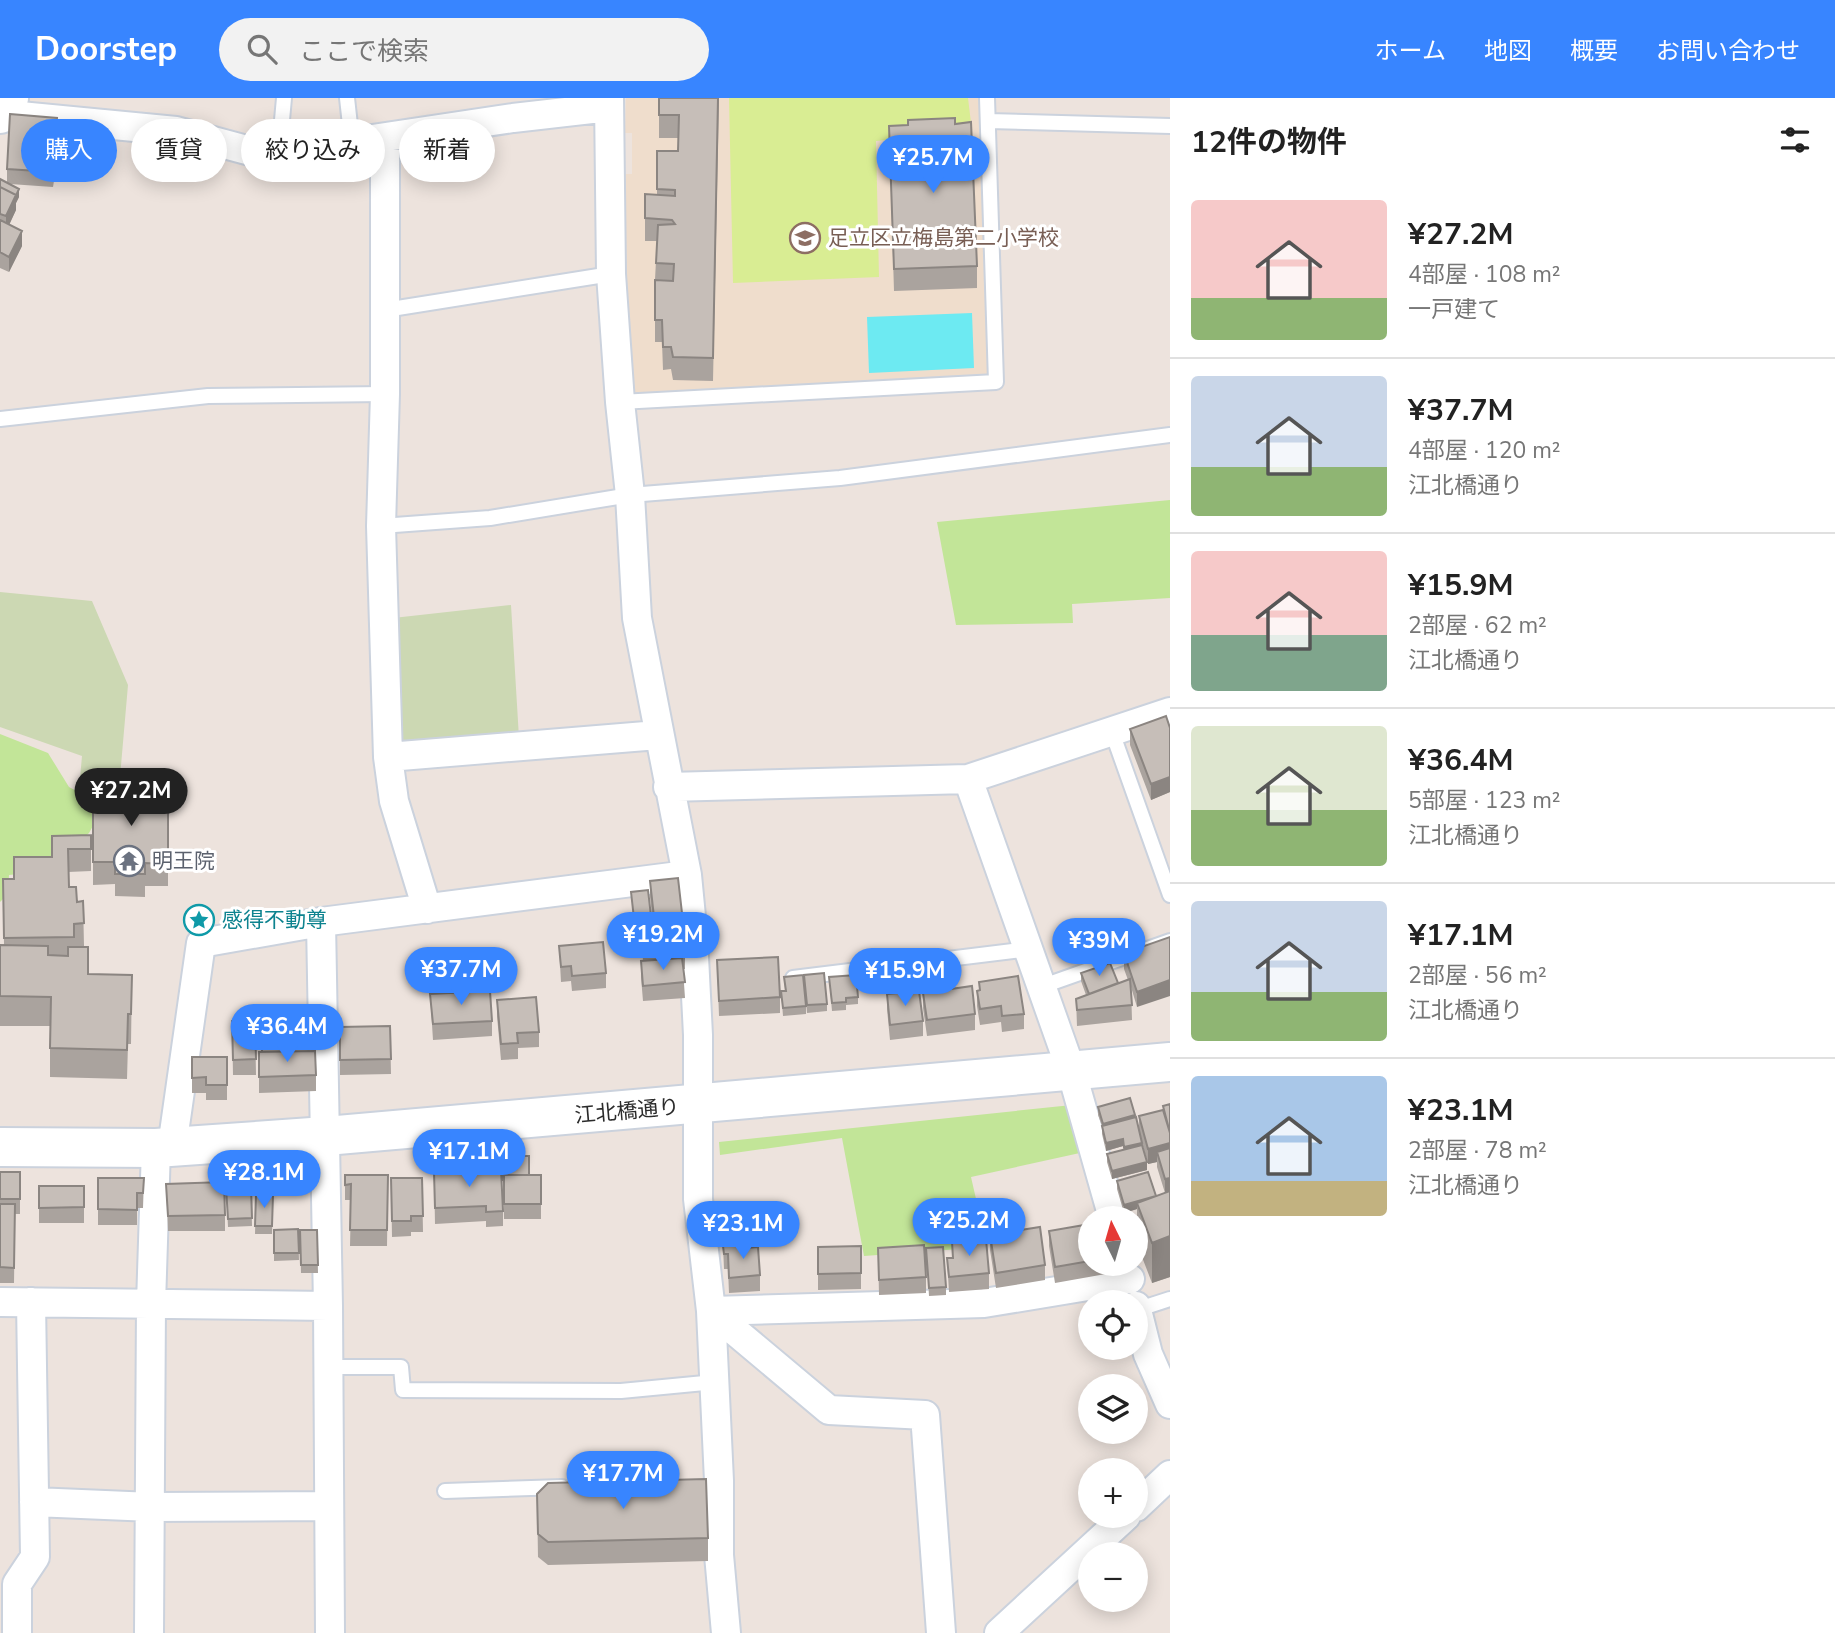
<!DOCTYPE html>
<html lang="ja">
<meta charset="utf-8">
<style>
:root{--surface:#fff;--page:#f2f2f2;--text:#222;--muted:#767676;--line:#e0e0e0;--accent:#3885ff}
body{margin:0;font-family:"Nunito Sans","Noto Sans JP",sans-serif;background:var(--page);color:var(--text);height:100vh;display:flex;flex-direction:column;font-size:26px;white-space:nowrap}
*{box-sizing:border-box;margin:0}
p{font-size:23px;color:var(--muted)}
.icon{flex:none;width:38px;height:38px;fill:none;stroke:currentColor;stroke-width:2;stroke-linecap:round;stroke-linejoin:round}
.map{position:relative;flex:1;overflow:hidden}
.details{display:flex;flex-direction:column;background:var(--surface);width:665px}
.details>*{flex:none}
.top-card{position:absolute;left:21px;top:21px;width:665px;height:63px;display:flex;gap:14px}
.needle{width:46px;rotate:355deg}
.controls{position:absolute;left:1078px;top:1108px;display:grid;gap:14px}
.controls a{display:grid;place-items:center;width:70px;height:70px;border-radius:50%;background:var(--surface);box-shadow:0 4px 18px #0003;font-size:35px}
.price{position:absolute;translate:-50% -60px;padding:0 16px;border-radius:24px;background:var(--accent);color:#fff;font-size:23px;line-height:46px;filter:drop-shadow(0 2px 4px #0008)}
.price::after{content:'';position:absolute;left:50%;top:42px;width:21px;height:16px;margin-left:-10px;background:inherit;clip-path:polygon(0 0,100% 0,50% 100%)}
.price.current{background:#222;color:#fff}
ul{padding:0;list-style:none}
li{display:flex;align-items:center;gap:21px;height:175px;padding:0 21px}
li+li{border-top:2px solid var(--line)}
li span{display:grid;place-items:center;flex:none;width:196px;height:140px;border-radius:7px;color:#555}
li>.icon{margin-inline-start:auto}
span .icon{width:84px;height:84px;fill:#fffc;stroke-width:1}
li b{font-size:30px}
h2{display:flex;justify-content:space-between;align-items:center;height:84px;padding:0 21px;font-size:30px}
.chip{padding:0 24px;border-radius:32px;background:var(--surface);box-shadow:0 4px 18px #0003;font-size:24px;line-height:63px}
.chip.current{background:var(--accent);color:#fff}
header{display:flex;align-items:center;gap:42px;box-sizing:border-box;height:98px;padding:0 35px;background:var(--accent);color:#fff}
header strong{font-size:33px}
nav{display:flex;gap:38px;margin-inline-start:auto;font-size:24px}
.search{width:490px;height:63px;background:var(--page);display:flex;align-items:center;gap:18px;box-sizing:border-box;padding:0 24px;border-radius:38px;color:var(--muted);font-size:26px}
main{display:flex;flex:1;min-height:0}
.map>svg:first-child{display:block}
.education{fill:#efddcc}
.green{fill:#c2e598}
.cemetery{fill:#ccd8b3}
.pitch{fill:#d9ed93}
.water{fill:#6deaf2}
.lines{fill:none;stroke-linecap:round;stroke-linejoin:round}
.lane-casing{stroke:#cbd2dd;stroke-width:18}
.street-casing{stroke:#cbd2dd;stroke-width:32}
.secondary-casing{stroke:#cbd2dd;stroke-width:42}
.lane{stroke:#fff;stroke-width:14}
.street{stroke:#fff;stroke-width:28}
.secondary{stroke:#fff;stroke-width:38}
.wall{fill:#aaa39e}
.shaded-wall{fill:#8b8581}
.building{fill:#c6beb8;stroke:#8b8581;stroke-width:2}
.labels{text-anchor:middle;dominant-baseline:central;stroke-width:6;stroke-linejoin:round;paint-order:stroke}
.education-label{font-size:21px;fill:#785e54;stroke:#fff;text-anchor:start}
.worship-label{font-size:21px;fill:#5b616d;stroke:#fff;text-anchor:start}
.culture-label{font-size:21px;fill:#0d838f;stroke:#fff;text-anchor:start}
.street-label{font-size:21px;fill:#2b2b2b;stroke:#fff}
</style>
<header>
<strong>Doorstep</strong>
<div class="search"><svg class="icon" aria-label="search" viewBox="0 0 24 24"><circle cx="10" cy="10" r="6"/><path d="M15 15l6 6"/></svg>ここで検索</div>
<nav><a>ホーム</a><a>地図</a><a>概要</a><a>お問い合わせ</a></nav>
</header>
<main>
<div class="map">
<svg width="1170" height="1535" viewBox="0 0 1170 1535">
<rect width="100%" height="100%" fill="#ede3dd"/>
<!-- education -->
<path class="education" d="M626,0H980L989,279L635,296L627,204L625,76H632V35H625Z"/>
<!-- green -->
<path class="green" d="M1170,402V500L1072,506L1073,525L956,527L937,424Z
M0,636L48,655L69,689L92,701L98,710L99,717L89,735L74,749L28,775L9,777L8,796L0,804Z
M1072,1007L1089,1053L971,1079L987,1149L864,1158L842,1040L720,1057L719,1044Z"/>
<!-- cemetery -->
<path class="cemetery" d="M0,494L92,503L128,587L118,702L79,692L82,658L0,629Z
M511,507L519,640L399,648L393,520Z"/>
<!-- pitch -->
<path class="pitch" d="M729,0H968L972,33L876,43L879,179L733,185Z"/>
<!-- water -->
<path class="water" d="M972,215L974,270L869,275L867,219Z"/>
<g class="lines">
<!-- lane casing -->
<g class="lane-casing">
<path id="lane" d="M347,0L352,45
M988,23L1170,28
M279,55L284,0
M385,212L611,176
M620,304L996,284L987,0
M0,321L208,298L385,296
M381,428L490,420L630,397L840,380L1170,337
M1112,634L1170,797
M793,880L1029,851
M1043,888L1170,843
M1136,1212L1170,1201
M328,1269H401L403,1292L621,1293L715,1284
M445,1393L562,1389"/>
</g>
<!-- street casing -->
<g class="street-casing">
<path id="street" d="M609,0L611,176L620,304L630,397L637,520L687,777L693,839L698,937V1101L711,1213L829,1312L925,1317L941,1535
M20,18L176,33L254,54L279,55L513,20L609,9
M385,40V296L381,428L388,659L394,703L427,811
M388,659L658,637
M968,681L1071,972L1113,1120
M668,689L968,681L1170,614
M172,1049L201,845L321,824L687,777
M0,1204L328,1208L321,824
M328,1208L330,1535
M1136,1208L1148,1256L1170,1306
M34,1404L152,1409L328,1408
M1136,1409L1170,1377
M17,1535V1486L35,1459L31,1204
M149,1535L151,1206L156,1050
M726,1535L719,1457V1383L711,1213L984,1205L1130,1181
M999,1535L1126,1418"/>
</g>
<!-- secondary casing -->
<g class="secondary-casing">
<path id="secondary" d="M0,16L9,0
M0,1049L156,1050L326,1038L1170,964"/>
</g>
<!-- lane -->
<use href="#lane" class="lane"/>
<!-- street -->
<use href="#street" class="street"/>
<!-- secondary -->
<use href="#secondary" class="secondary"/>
</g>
<!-- wall -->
<path class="wall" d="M659,0H719L713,283L673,282L671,271L663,272L662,244H655V182L657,143H645V96L657,97V53H678L679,40H659Z
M889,28L977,168V190L894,193Z
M57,35L53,89L10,86L19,99L16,105V112L9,126L22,148L9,174L0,170V81L7,84V71Z
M1170,615V694L1151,702L1130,647V631L1170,629Z
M93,701H168V788H145V799L115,798V786L93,787Z
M91,737V773L68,774L69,789L77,804L83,803L84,848L74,849L88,876L132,877L131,946H128L127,981L50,979V928H0V847H4L3,781H14Z
M650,783L683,824L685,855V871H683L685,900L643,903L641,879V863H643L642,845L636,846L631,794L652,827V834L648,835V837L654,836L650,799Z
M1170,839L1137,909L1131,889L1132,922L1077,928L1076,901L1086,897L1081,883V875L1118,885L1128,882L1124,871V855Z
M559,848L606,875V890L572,893L571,883L561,884Z
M717,862L780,899V915L719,918Z
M804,877L827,906V913L807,915Z
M784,879L806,908V916L783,918L781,893H785Z
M829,879L858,899V906L846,907V912L832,913Z
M979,884L1024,916V931L1002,934L1001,924L980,927L977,908V893L979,892Z
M923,895L975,916V932L927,938L923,910Z
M430,896L492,923V938L433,942Z
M887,896L923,923V938L890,942L887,911Z
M497,902L539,934V949L518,950V961L501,962L497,918Z
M232,923H255L256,977H233Z
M390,928L391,976L340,977V929Z
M259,954H282L316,977V993L259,995Z
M192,959H227V1002H206V995H192Z
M1170,1006V1179L1152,1185L1137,1146V1111L1124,1115L1117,1091V1083L1156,1098L1165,1095L1157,1069V1064L1148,1066L1142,1045L1147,1072L1112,1081L1107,1064V1056L1123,1052V1048L1106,1053L1102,1036V1028L1098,1017V1009L1135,1020L1139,1031V1018L1163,1012V1008Z
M503,1058L529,1077H541V1121H504Z
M0,1074H20V1116H15L14,1185H0Z
M434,1074L503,1113V1128L486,1129V1123L435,1126Z
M345,1077H388L387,1148H350L351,1102H345Z
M98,1080H144L143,1110H137V1127H98Z
M391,1080H422L423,1134H411V1138L392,1139Z
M166,1086L225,1117V1133H168Z
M39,1088H84V1125H39Z
M251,1088L252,1128L228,1129L226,1089Z
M256,1097H273L272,1136H255Z
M1090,1126V1166H1117V1174L1055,1185L1049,1148V1133Z
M298,1131L299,1162L274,1163V1132Z
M300,1132H317L318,1175H301Z
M990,1137L1045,1167V1182L996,1190L990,1152Z
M952,1144L989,1175V1191L949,1194L947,1160H952Z
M723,1148L747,1150L760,1177V1193L729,1195L728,1171H724Z
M861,1148V1191L818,1192V1149Z
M878,1150L926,1179V1195L879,1197Z
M926,1150L946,1189V1197L929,1198Z
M537,1396L708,1440V1463L548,1467L538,1459Z"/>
<!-- shaded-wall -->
<path class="shaded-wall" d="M57,20V35L53,89V74Z
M19,91V99L16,105V112L6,134V118Z
M22,133V148L9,174V159Z
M1170,679V694L1151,702V686Z
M1170,882V898L1137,909V894Z
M1135,1017V1025L1103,1034V1026Z
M1123,1041V1048L1106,1053V1045Z
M1142,1045V1053L1124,1057V1049Z
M1170,1045V1060L1157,1054V1064L1148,1066V1051Z
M1147,1064V1072L1112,1081V1073Z
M1170,1080V1095L1165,1096V1081Z
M1156,1098L1137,1105V1111L1124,1115V1107Z
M1170,1138V1179L1152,1185V1145Z"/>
<!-- building -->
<path class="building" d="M659,0H718L713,260L673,259L671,249H663L662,222H655V182L673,183L674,166L656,165L658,127L675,126L672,122L645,120V96L675,98V92L657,91V53H678L679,17H659Z
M10,16L57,20L53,74L7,71Z
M955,20V26L971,24L977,168L894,171L889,28L908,27V22Z
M0,81L19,91L14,102L16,97L0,89Z
M0,89L16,97L6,118L0,116Z
M0,122L22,133L9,159L0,154Z
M1166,618L1170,630V679L1151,686L1130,631Z
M111,684L151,685V702L168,701V766L145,765V776H115V764H93V701L111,700Z
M91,737V751H68L69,789H76L77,804L83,803L84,825L74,826V839L4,840L3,781H14V759H52V738Z
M678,780L683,824L655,828L650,783Z
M648,792L652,827H647L648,836L636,838L631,794Z
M683,833L685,855L644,859L642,837Z
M1170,839V882L1137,894L1124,855Z
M603,844L606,875L572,878L571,868L561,869L559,848Z
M0,847L48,848V857L68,858V849H88V876L132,877L131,916H128L127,952L50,950L51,899L0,898Z
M778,859L780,899L719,903L717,862Z
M682,860L685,884L643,888L641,863Z
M1110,865L1118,885L1089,896L1081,875Z
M824,875L827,906L807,907L804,877Z
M803,877L806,908L783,910L781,893H786L784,879Z
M856,877L858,899L846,900V904L832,905L829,879Z
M1018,878L1024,916L1002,918L1001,908L980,911L977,893L980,892L979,884Z
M1130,881L1132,907L1077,912L1076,901Z
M972,888L975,916L927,922L923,895Z
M490,893L492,923L433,926L430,896Z
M919,893L923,923L890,927L887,896Z
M536,899L539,934L517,935L518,945L501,946L497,902Z
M232,923H255L256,961L233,962Z
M390,928L391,961L340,962V929Z
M281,933L282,954H262L261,934Z
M315,953L316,977L259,979V954Z
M192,959H227V987H206V979L192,980Z
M1130,1000L1135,1017L1103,1026L1098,1009Z
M1170,1006V1035L1163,1008Z
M1163,1012L1170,1035V1045L1148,1051L1139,1018Z
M1136,1019L1142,1045L1124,1049L1123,1041L1106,1045L1102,1028Z
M1142,1047L1147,1064L1112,1073L1107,1056Z
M1170,1050V1080L1165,1081L1157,1054Z
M503,1058H529V1077H504V1082H503Z
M501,1071L503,1113L486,1114V1108L435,1110L434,1074Z
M0,1074H20V1101H0Z
M1148,1074L1156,1098L1124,1107L1117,1083Z
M345,1077H388L387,1132H350L351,1086L345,1087Z
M504,1077H541V1106H504Z
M98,1080H144L143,1095H137V1112L98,1111Z
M391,1080H422L423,1118H411V1123H392Z
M224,1084L225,1117L168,1118L166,1086Z
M39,1088H84V1109L39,1110Z
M251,1088L252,1120L228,1121L226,1089Z
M1170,1093V1138L1152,1145L1137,1105Z
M256,1097H273L272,1128H255Z
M0,1106H15L14,1170L0,1169Z
M1090,1126V1163L1055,1169L1049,1133Z
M1040,1129L1045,1167L996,1175L990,1137Z
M298,1131L299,1155H274V1132Z
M300,1132H317L318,1167H301Z
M986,1141L989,1175L949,1179L947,1160H953L952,1144Z
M747,1146V1150L758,1149L760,1177L729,1180L728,1156H724L723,1148Z
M924,1147L926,1179L879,1182L878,1150Z
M861,1148V1175L818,1176V1149Z
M943,1149L946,1189L929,1190L926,1150Z
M706,1381L708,1440L548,1444L538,1436L537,1396L548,1385Z"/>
<!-- icons -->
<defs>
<g id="school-ring" transform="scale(1.575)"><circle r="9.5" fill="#fff" stroke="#8d6e63" stroke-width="1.5"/><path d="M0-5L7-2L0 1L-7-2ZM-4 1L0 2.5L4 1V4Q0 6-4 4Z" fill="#8d6e63"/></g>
<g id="temple-ring" transform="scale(1.575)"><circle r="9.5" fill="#fff" stroke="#6b7280" stroke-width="1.5"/><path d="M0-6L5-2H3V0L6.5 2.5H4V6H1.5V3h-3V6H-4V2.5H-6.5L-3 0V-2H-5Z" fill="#6b7280"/></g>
<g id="sight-ring" transform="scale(1.575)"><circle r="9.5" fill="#fff" stroke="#0f9aa8" stroke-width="1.5"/><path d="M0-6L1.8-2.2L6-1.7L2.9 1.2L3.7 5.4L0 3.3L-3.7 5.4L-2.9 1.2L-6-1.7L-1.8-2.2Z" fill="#0f9aa8"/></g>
</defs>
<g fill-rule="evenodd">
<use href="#school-ring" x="805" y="140"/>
<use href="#temple-ring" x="129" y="763"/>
<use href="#sight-ring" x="199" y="822"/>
</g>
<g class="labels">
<!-- education labels -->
<g class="education-label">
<text x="828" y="140">足立区立梅島第二小学校</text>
</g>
<!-- worship labels -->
<g class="worship-label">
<text x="152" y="763">明王院</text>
</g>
<!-- culture labels -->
<g class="culture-label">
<text x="222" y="822">感得不動尊</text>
</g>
<!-- street labels -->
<g class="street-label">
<text transform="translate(627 1013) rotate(-5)">江北橋通り</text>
</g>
</g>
</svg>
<div class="controls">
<a><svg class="needle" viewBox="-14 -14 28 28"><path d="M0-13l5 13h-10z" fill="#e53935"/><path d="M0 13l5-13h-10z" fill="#767676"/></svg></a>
<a><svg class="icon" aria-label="locate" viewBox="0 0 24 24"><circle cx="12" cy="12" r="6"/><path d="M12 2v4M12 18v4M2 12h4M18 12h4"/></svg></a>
<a><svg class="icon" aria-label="layers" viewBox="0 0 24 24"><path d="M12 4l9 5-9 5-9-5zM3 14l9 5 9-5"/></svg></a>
<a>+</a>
<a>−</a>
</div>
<b class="price" style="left:933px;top:97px">¥25.7M</b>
<b class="price current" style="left:131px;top:730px">¥27.2M</b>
<b class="price" style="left:663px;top:874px">¥19.2M</b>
<b class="price" style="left:1099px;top:880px">¥39M</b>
<b class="price" style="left:461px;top:909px">¥37.7M</b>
<b class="price" style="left:905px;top:910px">¥15.9M</b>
<b class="price" style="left:287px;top:966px">¥36.4M</b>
<b class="price" style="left:469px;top:1091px">¥17.1M</b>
<b class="price" style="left:264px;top:1112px">¥28.1M</b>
<b class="price" style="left:969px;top:1160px">¥25.2M</b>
<b class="price" style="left:743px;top:1163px">¥23.1M</b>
<b class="price" style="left:623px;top:1413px">¥17.7M</b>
<div class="top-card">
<a class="chip current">購入</a>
<a class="chip">賃貸</a>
<a class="chip">絞り込み</a>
<a class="chip">新着</a>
</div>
</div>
<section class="details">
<h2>12件の物件<svg class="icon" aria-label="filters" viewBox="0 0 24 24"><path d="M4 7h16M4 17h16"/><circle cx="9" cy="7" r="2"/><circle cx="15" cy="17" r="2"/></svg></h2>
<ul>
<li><span style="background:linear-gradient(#f6c9c9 70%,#8fb573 0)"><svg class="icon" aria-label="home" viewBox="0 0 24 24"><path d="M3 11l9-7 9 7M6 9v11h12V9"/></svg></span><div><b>¥27.2M</b><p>4部屋 · 108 m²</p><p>一戸建て</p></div></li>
<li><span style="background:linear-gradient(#c9d6e8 65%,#8fb573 0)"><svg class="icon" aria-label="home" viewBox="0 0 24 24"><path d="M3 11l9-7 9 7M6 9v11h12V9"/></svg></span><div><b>¥37.7M</b><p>4部屋 · 120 m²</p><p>江北橋通り</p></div></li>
<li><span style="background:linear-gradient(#f6c9c9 60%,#7fa58c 0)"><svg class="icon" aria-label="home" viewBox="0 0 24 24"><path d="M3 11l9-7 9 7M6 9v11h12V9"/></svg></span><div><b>¥15.9M</b><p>2部屋 · 62 m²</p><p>江北橋通り</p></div></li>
<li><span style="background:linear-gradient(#dfe7d0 60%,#8fb573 0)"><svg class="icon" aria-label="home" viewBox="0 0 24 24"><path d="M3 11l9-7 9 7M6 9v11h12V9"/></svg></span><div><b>¥36.4M</b><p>5部屋 · 123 m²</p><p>江北橋通り</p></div></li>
<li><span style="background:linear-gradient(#c9d6e8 65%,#8fb573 0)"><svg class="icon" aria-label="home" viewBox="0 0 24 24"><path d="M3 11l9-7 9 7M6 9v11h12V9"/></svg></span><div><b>¥17.1M</b><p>2部屋 · 56 m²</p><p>江北橋通り</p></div></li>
<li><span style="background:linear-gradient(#a9c7e8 75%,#c2b280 0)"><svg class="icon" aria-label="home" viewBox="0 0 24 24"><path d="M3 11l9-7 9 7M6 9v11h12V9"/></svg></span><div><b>¥23.1M</b><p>2部屋 · 78 m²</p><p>江北橋通り</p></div></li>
</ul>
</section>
</main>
